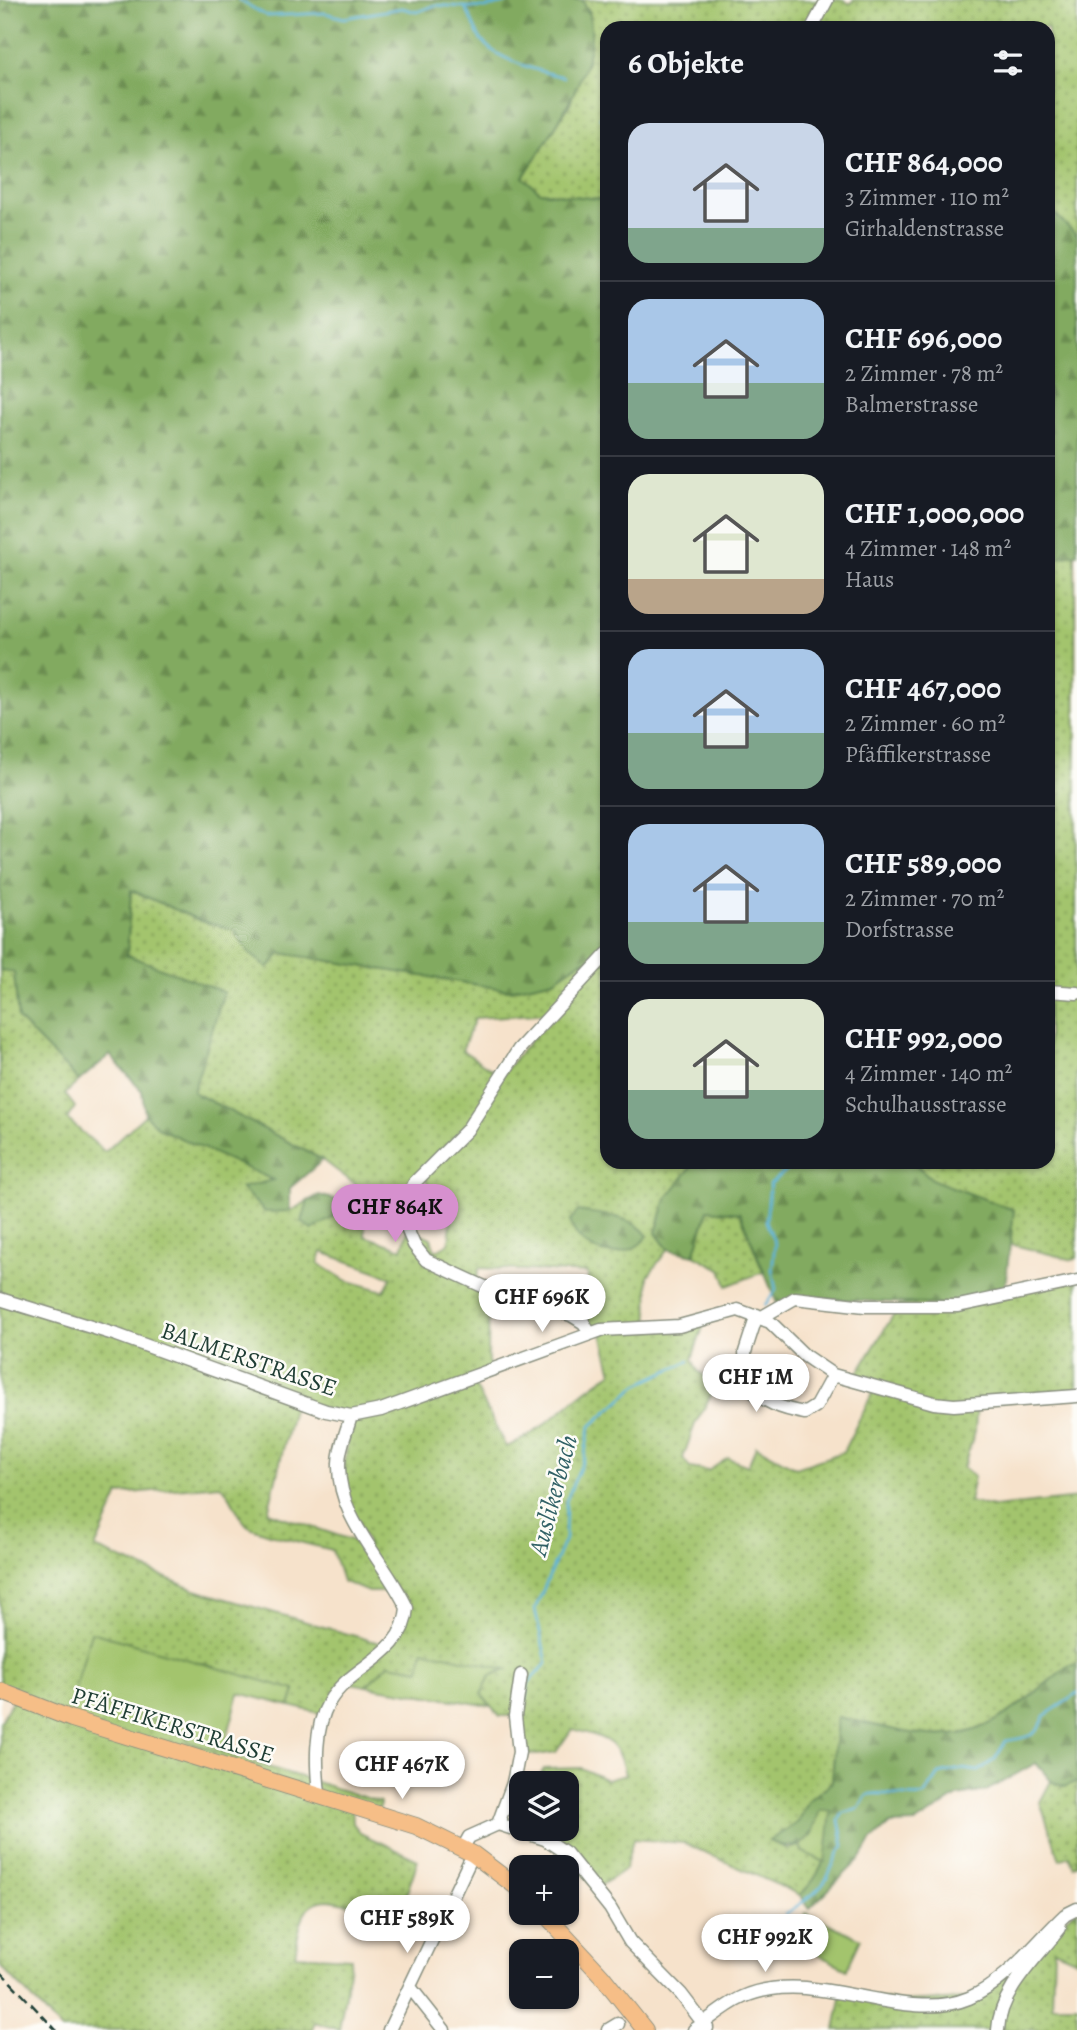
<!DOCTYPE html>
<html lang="de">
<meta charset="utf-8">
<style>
:root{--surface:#171b24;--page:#20242c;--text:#f1f3f6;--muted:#9ea1a6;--line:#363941;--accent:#d690ce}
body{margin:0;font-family:Alegreya,serif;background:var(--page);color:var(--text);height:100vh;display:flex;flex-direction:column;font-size:26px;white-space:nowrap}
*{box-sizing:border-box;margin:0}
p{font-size:23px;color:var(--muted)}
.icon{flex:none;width:38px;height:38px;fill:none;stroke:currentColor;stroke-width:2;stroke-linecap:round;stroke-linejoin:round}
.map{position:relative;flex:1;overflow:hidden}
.sheet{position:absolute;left:600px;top:21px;width:455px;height:1148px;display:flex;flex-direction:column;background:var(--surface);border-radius:21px;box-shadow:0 2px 5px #0004}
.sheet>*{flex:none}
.tools{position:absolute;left:509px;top:1771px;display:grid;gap:14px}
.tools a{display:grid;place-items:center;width:70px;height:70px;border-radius:14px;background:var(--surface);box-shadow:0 2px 5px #0004;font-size:35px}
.price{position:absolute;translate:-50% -60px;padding:0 16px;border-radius:24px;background:#fff;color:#222;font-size:23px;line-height:46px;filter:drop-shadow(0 2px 4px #0008)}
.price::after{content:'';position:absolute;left:50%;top:42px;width:21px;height:16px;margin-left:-10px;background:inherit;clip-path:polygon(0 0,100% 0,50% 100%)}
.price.on{background:var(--accent);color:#111}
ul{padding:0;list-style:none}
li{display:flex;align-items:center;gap:21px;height:175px;padding:0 28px}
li+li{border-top:2px solid var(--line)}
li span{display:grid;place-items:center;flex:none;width:196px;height:140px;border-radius:21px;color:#555}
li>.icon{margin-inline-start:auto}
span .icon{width:84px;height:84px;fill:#fffc;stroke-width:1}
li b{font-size:30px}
h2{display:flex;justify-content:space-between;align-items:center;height:84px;padding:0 28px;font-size:30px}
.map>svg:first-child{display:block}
.grass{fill:url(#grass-dots);stroke:#618050;stroke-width:2;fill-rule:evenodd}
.forest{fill:url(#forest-firs);stroke:#50744a;stroke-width:2}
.garden{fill:#a3c46d;stroke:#618050;stroke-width:2}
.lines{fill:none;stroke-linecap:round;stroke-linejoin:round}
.stream{stroke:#5cb4d9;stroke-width:2.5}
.minor-casing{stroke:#8a9080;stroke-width:15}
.major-casing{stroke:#8a9080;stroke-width:18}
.minor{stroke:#fff;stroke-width:12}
.major{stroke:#f6be87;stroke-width:16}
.rail{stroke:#1f3d34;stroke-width:2.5;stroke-dasharray:10 5;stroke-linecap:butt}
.labels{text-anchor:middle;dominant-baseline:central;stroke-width:5;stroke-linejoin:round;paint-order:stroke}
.street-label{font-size:24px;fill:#1f3d34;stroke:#fdfcf7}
.water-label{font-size:26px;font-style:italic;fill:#316166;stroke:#fdfcf7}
</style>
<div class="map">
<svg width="1077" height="2030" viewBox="0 0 1077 2030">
<defs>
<pattern id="grass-dots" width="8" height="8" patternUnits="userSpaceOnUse" patternTransform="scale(1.75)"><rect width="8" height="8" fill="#a3c46d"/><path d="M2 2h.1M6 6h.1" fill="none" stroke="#84a05a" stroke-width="1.8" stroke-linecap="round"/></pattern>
<pattern id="forest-firs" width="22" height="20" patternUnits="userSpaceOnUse" patternTransform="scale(1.75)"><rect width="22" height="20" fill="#82aa60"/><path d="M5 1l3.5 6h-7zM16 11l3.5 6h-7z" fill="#6a8c50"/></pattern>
</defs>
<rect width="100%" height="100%" fill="#fdfcf7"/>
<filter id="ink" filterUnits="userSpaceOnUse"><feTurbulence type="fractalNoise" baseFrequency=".0143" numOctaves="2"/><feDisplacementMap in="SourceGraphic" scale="14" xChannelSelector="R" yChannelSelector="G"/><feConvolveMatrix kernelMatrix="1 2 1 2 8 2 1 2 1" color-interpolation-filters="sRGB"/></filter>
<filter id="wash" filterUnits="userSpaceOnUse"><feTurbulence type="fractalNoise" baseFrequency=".00686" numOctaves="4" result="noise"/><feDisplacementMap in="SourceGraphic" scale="28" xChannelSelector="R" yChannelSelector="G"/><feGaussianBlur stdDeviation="1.57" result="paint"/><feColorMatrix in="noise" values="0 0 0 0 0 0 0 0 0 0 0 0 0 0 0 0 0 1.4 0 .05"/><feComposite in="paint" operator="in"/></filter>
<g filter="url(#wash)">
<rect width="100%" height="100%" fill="#f6e2cb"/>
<!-- grass -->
<path class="grass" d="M582,0H844L850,4L854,0H1077V236L1048,207V28H607V200L540,192L523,178L571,102L576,82L587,63L590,12Z
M1075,553L1077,1258L1073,1260L1010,1244L1014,1210L933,1180L913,1162H1048V559Z
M131,890L201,921L235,930L249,953H281L509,990L554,980L580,962L607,954V1162H695L666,1199L656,1233L668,1249L648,1276L649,1330L706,1318L692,1359L698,1371L717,1385L695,1424L683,1458L690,1468L708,1471L728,1458L748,1466L756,1446L796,1468L843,1452L875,1388L853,1381L899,1306L1077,1281V1396L977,1403L975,1431L963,1468L974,1477L969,1502L994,1507L1077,1498V1665H1069C1038,1689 1004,1724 965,1733C925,1742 876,1725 837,1717L832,1782L809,1801L798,1822L769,1841L788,1849L800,1846L803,1852L825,1862L821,1873L800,1895L684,1843L633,1839L625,1869L596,1889L557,1846L561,1829H567V1803L572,1780L541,1773L544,1769L581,1768L606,1780L625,1775C616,1737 606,1739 572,1729L556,1752L537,1755L519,1752L515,1716H500L481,1695L490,1676L504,1670L420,1669L389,1664L366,1686L346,1682L324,1714L290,1706L295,1691L75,1693L185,1732L189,1742L380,1802L379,1813L352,1805L353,1823L360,1833L418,1860L400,1913L329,1900C299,1900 299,1932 295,1955L351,1958L339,2030L315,2022L312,2030H62L0,1965V1722L14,1698L0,1691V970L14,972L18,1019L79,1081L65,1094L75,1107L67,1119L105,1152L145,1115L160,1129L275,1180L290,1211L308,1201L302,1222L339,1214L340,1201L344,1194L364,1204L356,1185L323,1160L193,1092L223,992L127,955ZM553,1013L501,1076L462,1050L475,1018ZM423,1175L434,1191L453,1196L449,1243L435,1251L431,1238L414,1230L407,1232L402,1249L365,1236V1206L400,1225L407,1219L408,1191ZM322,1252L392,1277L384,1291L345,1280L318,1263ZM479,1268L588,1273L584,1323L601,1330L612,1373C574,1394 546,1432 506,1447L471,1378L491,1370L488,1361L489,1289L476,1283ZM295,1400L351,1416L341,1490L369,1546L268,1512ZM220,1485C232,1493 235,1513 247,1525C257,1533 316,1546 332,1550L342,1581L368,1592H400L406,1623L390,1646L195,1590L95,1548L119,1494Z
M708,1210L740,1213L763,1272L727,1286L721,1269L694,1255Z
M1051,1781L1064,1787L1077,1781V1864L1074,1866L1069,1856L1060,1860L1040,1802Z
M1077,1909V1960L1054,1950L1052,2005H1077V2030H835L842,1993L902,2002L968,1999Z"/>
<!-- forest -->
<path class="forest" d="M0,0H582C616,46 549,136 523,177L540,192L607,200V954L580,962L554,980L509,990L281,953L268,968L249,953L235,930L201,921L131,890L127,955L224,992L193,1092L323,1160L290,1188V1211L265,1212L241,1188L273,1180L160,1129L145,1115L142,1091L110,1055L79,1081L18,1019L14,972L0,970Z
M1048,207L1077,236V554L1048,559Z
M695,1162H913L933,1180L1014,1210L1004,1296L958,1306L812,1298L778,1306L740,1213L708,1210L694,1255L668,1249L656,1233L666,1199Z
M319,1195L340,1201L339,1214L312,1230L302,1222L308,1201Z
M578,1211C602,1215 633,1215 648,1236C625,1265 580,1256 570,1221Z
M1069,1665H1077V1781L1064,1787L1051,1781L1036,1763L986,1791L958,1796L916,1823L890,1824L871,1841L861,1858L810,1908L800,1895C829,1868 826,1848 831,1811L820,1810C810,1841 803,1855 769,1841L798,1822L809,1801L832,1782L837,1717C876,1724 925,1742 965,1733C1004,1724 1038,1689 1069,1665Z"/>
<!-- garden -->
<path class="garden" d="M91,1632L295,1690L290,1706L239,1693L223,1753L189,1742L185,1732L74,1693Z
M423,1650L506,1669L490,1676L481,1694L491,1706L366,1686L389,1664L420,1669Z
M820,1810L831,1811L825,1862L803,1852L800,1846L812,1834Z
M806,1913L861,1939L847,1969L792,1942Z"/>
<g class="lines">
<!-- stream -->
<path class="stream" d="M239,0L267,16L325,13L344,18L402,8L417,12L435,5L465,7C472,18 475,33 483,42C498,60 541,72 564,77
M465,7L485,8L517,0
M600,117L607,123
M765,1305L776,1290L772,1269L775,1244L766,1221L770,1184L797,1162
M521,1721L528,1683L547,1663L535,1609L565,1539L566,1501L584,1458L590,1427L637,1385L689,1361
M786,1914C800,1903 820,1893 828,1876C834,1864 835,1856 844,1846L839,1820L843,1813L858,1809C862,1804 863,1798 868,1795C877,1790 910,1799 924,1796L939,1774L960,1769L979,1771L995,1759L1006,1741C1026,1737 1038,1738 1044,1716L1077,1694"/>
</g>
</g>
<g filter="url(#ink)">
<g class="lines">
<!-- minor casing -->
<g class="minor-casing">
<path id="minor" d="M812,28L827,0
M1048,991L1077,993
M0,1299L117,1335L326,1411L351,1416L381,1410L601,1330L679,1326L738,1310L770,1322L805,1356L833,1375L934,1403L954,1405L1077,1396
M757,1315L745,1352L747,1386C765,1403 782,1409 805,1413L816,1406L833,1375
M762,1317L795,1298L865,1306H958L1077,1281
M590,1334L584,1323L571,1315L489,1289L426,1260L414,1245L408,1231L407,1198L415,1182L467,1130L519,1049L607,954
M319,1794C316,1765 314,1728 329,1702C351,1664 403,1658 407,1608C385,1560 337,1519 339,1463C339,1447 347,1431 351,1416
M498,1824L545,1839L566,1853L610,1908L630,1942L681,1994L707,2028
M463,1848L469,1837L498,1824L513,1783L519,1752L515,1716L521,1675
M410,1987L444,2030
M389,2030L473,1854
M608,2030L618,2024
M694,2030C710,2019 725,2005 743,1997C814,1965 902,2026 969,1998C1007,1982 1036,1942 1065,1915L1077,1909
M998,2030C1000,1990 1037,1958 1060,1928"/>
</g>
<!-- major casing -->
<g class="major-casing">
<path id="major" d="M0,1691L72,1719L416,1826L473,1854L522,1891
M544,1913L602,1976L645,2030"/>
</g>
<!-- minor -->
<use href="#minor" class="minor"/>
<!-- major -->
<use href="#major" class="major"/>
<!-- rail -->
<path class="rail" d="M0,1971L56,2030"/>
</g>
</g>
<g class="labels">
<!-- street labels -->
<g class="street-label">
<text transform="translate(249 1359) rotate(19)">BALMERSTRASSE</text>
<text transform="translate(173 1725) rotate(17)">PFÄFFIKERSTRASSE</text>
</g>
<!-- water labels -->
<g class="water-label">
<text transform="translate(553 1495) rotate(-75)">Auslikerbach</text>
</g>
</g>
</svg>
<div class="tools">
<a><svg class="icon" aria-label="layers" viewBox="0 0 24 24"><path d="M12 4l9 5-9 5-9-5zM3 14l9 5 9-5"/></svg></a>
<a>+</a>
<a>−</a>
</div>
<b class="price on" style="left:395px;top:1244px">CHF 864K</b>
<b class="price" style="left:542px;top:1334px">CHF 696K</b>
<b class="price" style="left:756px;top:1414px">CHF 1M</b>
<b class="price" style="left:402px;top:1801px">CHF 467K</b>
<b class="price" style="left:407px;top:1955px">CHF 589K</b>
<b class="price" style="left:765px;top:1974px">CHF 992K</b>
<section class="sheet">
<h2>6 Objekte<svg class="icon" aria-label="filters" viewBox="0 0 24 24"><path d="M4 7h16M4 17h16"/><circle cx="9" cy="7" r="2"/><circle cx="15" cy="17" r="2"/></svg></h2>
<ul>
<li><span style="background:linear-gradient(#c9d6e8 75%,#7fa58c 0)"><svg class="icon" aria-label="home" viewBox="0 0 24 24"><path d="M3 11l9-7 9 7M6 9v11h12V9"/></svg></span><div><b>CHF 864,000</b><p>3 Zimmer · 110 m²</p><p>Girhaldenstrasse</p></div></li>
<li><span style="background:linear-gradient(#a9c7e8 60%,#7fa58c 0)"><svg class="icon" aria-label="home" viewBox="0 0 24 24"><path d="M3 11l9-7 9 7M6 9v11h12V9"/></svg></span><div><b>CHF 696,000</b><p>2 Zimmer · 78 m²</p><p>Balmerstrasse</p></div></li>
<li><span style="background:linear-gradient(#dfe7d0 75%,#b9a48a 0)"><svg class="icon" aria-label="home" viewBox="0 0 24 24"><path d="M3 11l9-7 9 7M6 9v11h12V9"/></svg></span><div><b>CHF 1,000,000</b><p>4 Zimmer · 148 m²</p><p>Haus</p></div></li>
<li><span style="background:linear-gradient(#a9c7e8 60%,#7fa58c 0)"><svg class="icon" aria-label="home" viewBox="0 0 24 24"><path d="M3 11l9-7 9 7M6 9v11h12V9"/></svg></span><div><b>CHF 467,000</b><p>2 Zimmer · 60 m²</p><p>Pfäffikerstrasse</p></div></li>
<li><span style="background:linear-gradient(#a9c7e8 70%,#7fa58c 0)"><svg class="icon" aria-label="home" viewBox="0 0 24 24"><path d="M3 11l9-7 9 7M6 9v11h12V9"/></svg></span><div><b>CHF 589,000</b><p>2 Zimmer · 70 m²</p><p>Dorfstrasse</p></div></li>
<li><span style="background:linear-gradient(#dfe7d0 65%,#7fa58c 0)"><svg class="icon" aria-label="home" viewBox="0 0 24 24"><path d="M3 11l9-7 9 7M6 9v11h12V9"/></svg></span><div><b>CHF 992,000</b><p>4 Zimmer · 140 m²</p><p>Schulhausstrasse</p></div></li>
</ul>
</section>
</div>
